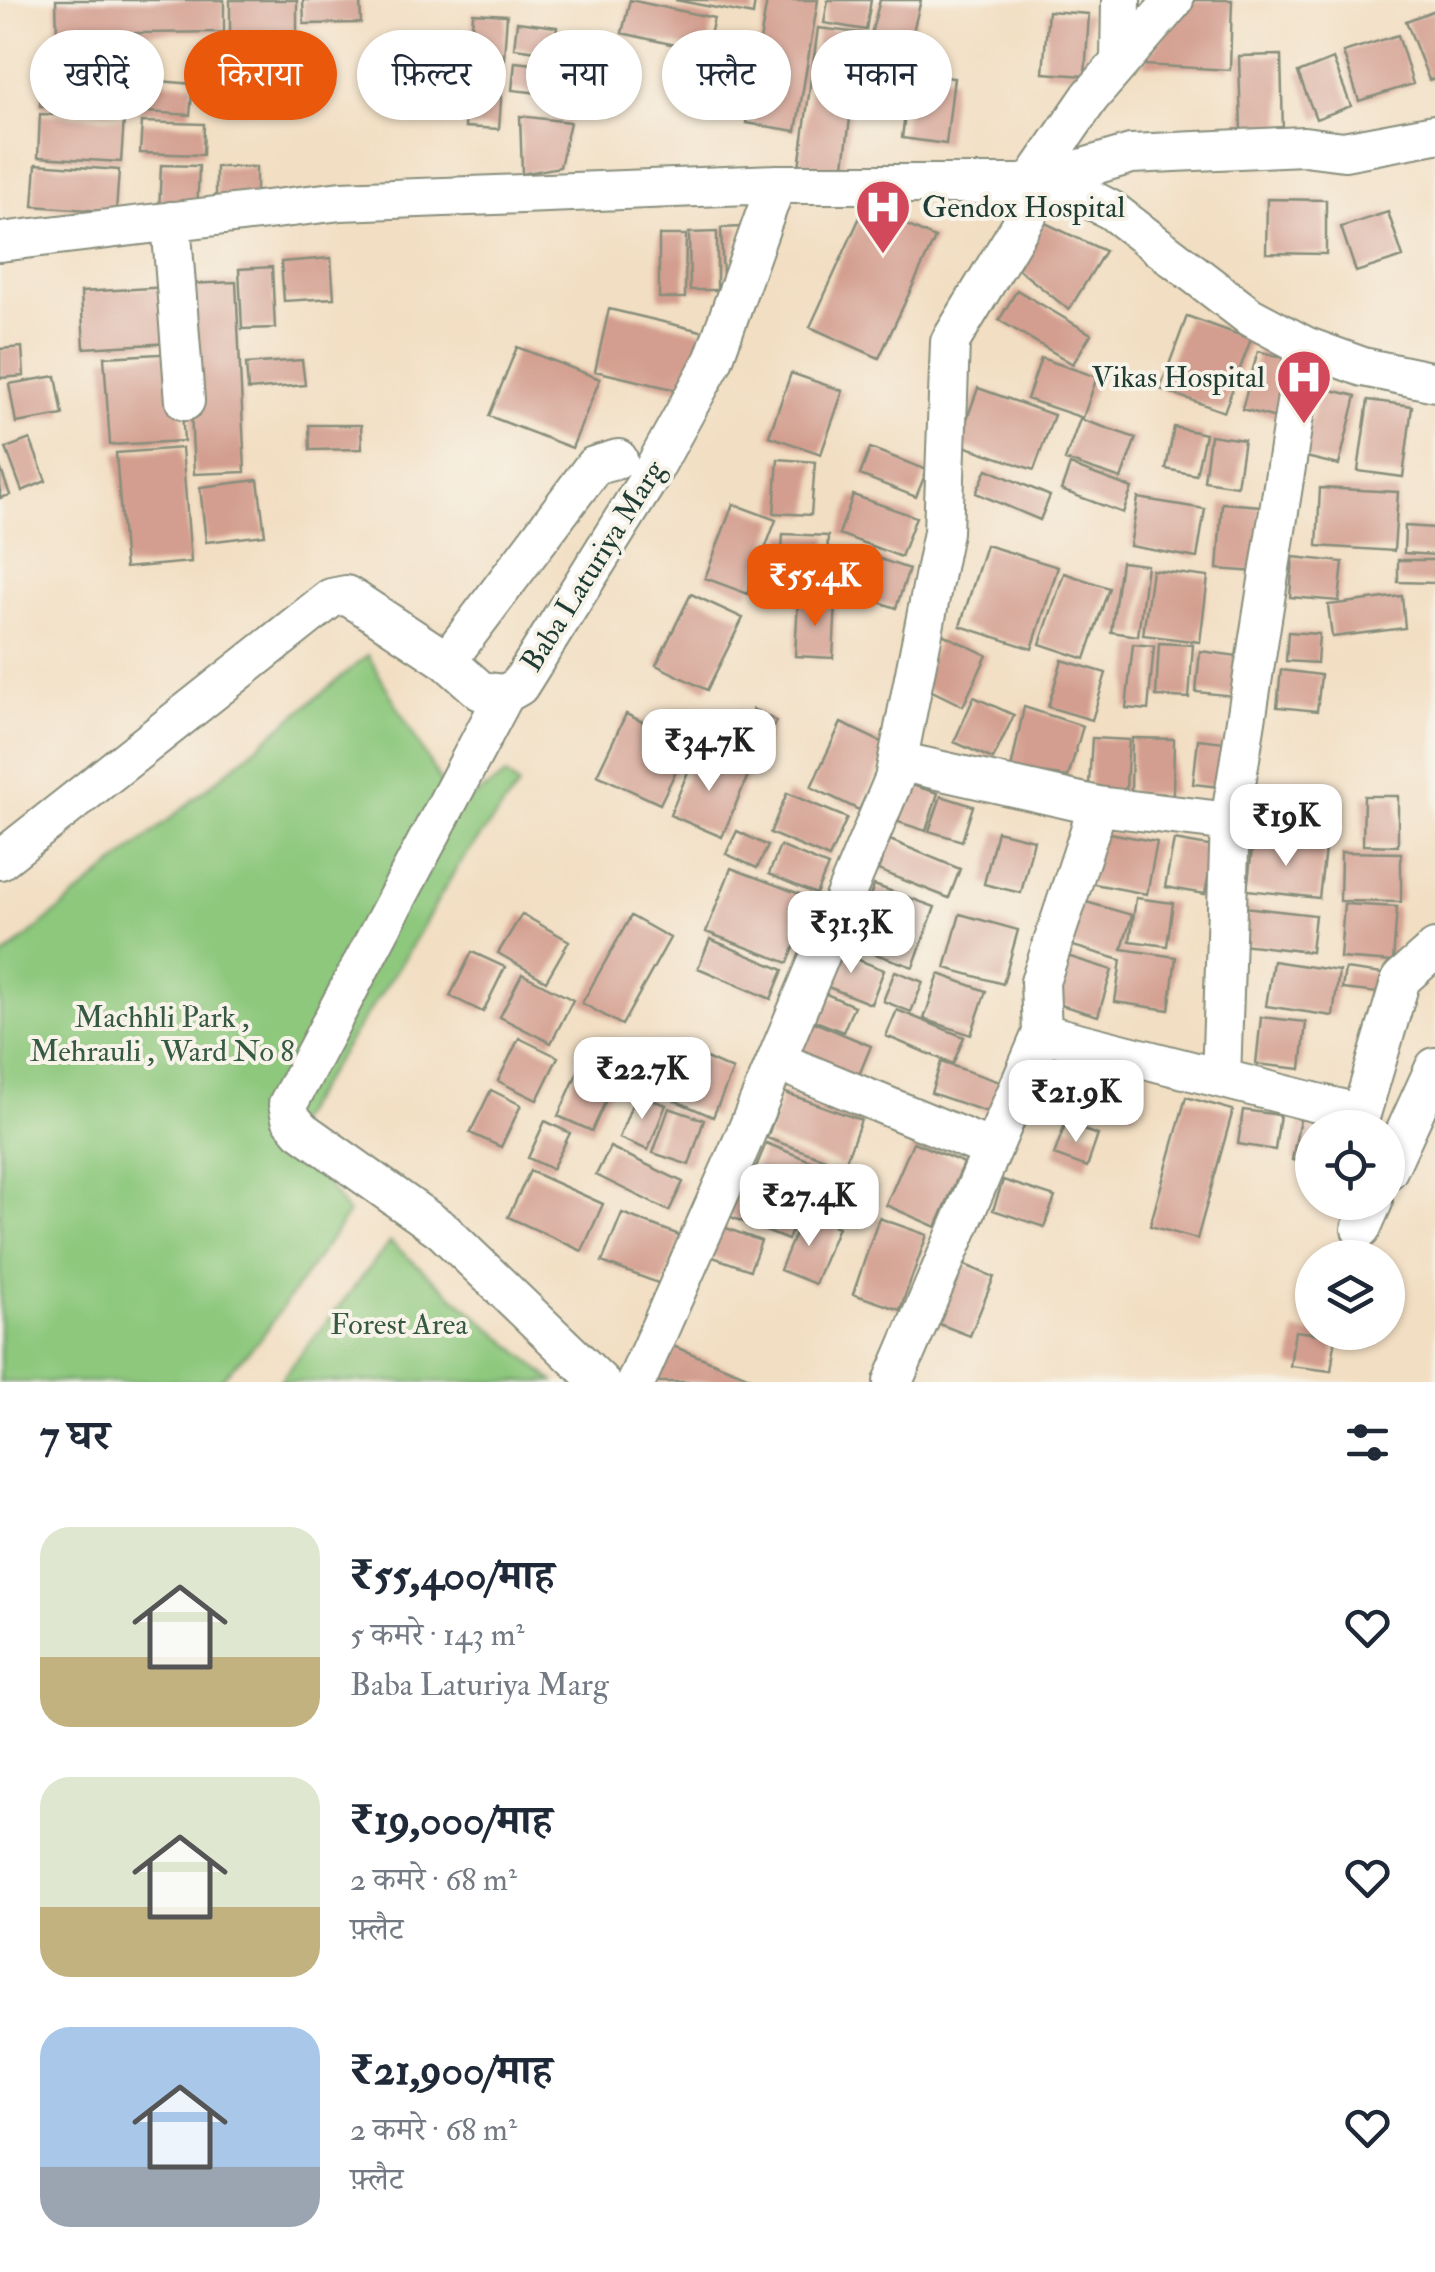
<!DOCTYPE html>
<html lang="hi">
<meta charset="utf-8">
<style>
:root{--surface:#fff;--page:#f2f2f3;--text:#1f2937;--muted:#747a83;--accent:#ea580c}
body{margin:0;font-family:"IM FELL Double Pica","Noto Serif Devanagari",serif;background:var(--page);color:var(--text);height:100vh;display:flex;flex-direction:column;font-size:38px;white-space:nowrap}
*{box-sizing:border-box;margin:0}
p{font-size:32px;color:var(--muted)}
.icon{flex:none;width:55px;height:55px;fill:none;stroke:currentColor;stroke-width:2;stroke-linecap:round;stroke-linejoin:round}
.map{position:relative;height:1382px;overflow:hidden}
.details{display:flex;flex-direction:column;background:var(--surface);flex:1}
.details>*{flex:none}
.guide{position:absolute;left:30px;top:30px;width:1375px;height:90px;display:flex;gap:20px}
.buttons{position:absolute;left:1295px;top:1110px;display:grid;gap:20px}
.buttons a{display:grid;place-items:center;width:110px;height:110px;border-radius:50%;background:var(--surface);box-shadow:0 2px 8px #0004;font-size:50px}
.price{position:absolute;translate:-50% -85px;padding:0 22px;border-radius:20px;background:#fff;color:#222;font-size:32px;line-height:65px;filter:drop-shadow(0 2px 5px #0008)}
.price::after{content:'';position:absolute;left:50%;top:60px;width:30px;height:22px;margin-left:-15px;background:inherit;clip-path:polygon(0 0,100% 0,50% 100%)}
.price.current{background:var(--accent);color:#fff}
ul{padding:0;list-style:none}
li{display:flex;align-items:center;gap:30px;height:250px;padding:0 40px}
li span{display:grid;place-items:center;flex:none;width:280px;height:200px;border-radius:30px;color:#555}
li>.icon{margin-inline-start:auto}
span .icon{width:120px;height:120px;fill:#fffc;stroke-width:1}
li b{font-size:42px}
h2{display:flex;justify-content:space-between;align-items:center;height:120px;padding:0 40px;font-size:42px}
.chip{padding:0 35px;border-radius:45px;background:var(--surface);box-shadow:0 2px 8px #0004;font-size:35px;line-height:90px}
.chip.current{background:var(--accent);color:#fff}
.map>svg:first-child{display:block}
.green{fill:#8dc87d;stroke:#568258;stroke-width:2.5}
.building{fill:#d39e8f}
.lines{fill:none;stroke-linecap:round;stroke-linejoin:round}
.minor-casing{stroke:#888e7b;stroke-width:42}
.minor{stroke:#fff;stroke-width:38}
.labels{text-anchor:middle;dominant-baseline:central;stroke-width:8;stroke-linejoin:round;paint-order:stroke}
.poi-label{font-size:30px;fill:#1f3d34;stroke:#f7f3e8;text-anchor:start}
.street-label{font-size:30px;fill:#1f3d34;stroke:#f7f3e8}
.park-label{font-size:30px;fill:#355943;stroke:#f7f3e8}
</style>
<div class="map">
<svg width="1435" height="1382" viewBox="0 0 1435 1382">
<rect width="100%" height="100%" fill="#f7f3e8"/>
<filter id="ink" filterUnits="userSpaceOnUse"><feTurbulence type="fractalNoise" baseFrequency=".01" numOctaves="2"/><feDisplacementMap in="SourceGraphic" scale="20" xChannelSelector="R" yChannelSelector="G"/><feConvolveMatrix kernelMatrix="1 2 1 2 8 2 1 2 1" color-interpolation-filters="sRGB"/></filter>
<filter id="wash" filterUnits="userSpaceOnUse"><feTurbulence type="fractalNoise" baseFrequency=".0048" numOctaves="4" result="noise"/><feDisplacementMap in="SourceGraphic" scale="40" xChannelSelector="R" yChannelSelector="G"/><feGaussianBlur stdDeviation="2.25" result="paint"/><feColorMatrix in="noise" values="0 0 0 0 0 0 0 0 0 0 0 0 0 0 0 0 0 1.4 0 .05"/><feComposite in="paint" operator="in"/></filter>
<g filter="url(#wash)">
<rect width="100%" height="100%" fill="#f2dec2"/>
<!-- green -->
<path class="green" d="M368,655L449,797L475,796L506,775L519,786L457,867L405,957L290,1130L348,1214L261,1338L218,1382H0V959Z
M390,1242L554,1382H279Z"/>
<g id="blocks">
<!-- building -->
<path class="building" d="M56,0H224V32L57,34Z
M230,0H297V60H230Z
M303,0H360L361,23L304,24Z
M630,0L714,18L706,52L622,33Z
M675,0H755L753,15Z
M767,0H818L796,131L746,123Z
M828,0H871L866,30L824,23Z
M880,0H921L906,59L867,49Z
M1189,0H1232L1230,70L1142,65Z
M1435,10V78L1429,80L1406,21Z
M1048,11L1089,14L1085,76L1043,73Z
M473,13L507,15L499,129L465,127Z
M517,22L557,27L553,53L514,48Z
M818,28L861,33L843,173L799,167Z
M1398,35L1413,84L1359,101L1343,52Z
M43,55L131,60L127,112L40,106Z
M1281,55L1283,132L1241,133L1239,56Z
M1333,59L1351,106L1316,119L1298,73Z
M515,62L562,67L559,95L512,90Z
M910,73L954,78L946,144L902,138Z
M304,76L305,109L235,110L234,77Z
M137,79L193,84L190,115L134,111Z
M40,114L124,119L121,162L38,157Z
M520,116L570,122L560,167L522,174Z
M142,122L204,124L203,155L140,153Z
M36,164L119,170L116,212L33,206Z
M161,165L199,166L197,215L159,214Z
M216,167H256V199H216Z
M1267,199L1326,200V254L1266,253Z
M865,206L935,238L879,358L810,327Z
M1388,212L1403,257L1356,272L1341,227Z
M1043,222L1105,251L1069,310L1018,269Z
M741,227L723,279L721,228Z
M717,232V290H690L689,233Z
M659,235H686L685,298H659Z
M331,258L334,298L284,301L281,262Z
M272,267L275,328L242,329L239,269Z
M236,282L245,472L194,474L185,284Z
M168,287L171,343L84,348L81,292Z
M1017,290L1091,334L1073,364L999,320Z
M609,309L705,332L690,393L595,371Z
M1187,316L1251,339L1224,412L1160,389Z
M22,347L24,376L0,378V349Z
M517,347L600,379L572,448L489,416Z
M1258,351L1292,360L1276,418L1242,409Z
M178,353L184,441L110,445L104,357Z
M1041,358L1097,377L1083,418L1027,399Z
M302,360L305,385L248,390L246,364Z
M791,373L843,391L821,454L769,436Z
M56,376L63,415L16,423L9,384Z
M1319,387L1356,396L1339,465L1302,456Z
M978,388L1054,415L1034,470L958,444Z
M1368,400L1412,406L1403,477L1358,471Z
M1080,419L1136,438L1121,479L1065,460Z
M309,425H361L362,449L310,450Z
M1174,427L1205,434L1196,475L1166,469Z
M1210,435L1244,440L1237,486L1204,481Z
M30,439L46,481L22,491L6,448Z
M182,448L191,562L125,568L116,453Z
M870,448L927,470L916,497L860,475Z
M778,459L815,462L811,515L774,513Z
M1070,465L1132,488L1123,513L1061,490Z
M0,467L10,495L0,498Z
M987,469L1050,496L1040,520L976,493Z
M258,480L265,535L206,542L200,487Z
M1320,488L1398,492L1394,551L1317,546Z
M853,495L916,517L901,557L839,534Z
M1138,498L1205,509L1197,558L1130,546Z
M1222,503L1261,506L1256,572L1217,569Z
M733,504L776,520L748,594L705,578Z
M1405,526L1435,528V555L1404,553Z
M783,534L828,536L826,588L780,586Z
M986,545L1058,567L1032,649L960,626Z
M851,549L909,569L896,608L837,588Z
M1293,557L1343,562L1339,601L1290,597Z
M1398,560H1435V583L1398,582Z
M1121,562L1147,565L1138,636L1111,632Z
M1152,570L1208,577L1200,642L1143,635Z
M1064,573L1109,588L1085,659L1040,644Z
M691,594L743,618L707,690L656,665Z
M1402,596L1405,628L1332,637L1328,605Z
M798,599L836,602L833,658L795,656Z
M1288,632L1319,634L1317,663L1286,661Z
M942,634L987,655L963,706L918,684Z
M1159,643L1193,645L1189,698L1156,696Z
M1133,644L1154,646L1148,710L1126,708Z
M1200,651L1238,656L1234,696L1196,692Z
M1062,660L1106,673L1092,720L1048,707Z
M1281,670L1321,675L1317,711L1277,707Z
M974,697L1014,715L993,759L954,742Z
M1024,707L1083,726L1068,777L1011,769Z
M753,709L776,721L754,767L730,755Z
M626,714L689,744L660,804L597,775Z
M841,723L890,746L859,810L811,787Z
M1092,738L1129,740L1125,802L1088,800Z
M1132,738L1174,739L1173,794L1131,793Z
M1198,739L1225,742L1220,787L1193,784Z
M697,750L749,773L722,837L670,815Z
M901,782L938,793L926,831L889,819Z
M787,793L847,818L829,858L770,833Z
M941,796L973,806L962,841L929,831Z
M1364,796H1398V846L1363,845Z
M737,831L768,846L757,868L726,854Z
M997,831L1034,840L1021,893L984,884Z
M1099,831L1157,842L1147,894L1089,883Z
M890,840L960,869L949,898L878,870Z
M1174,840L1214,847L1205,894L1165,887Z
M1253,841L1325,849L1319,898L1247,890Z
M780,846L828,866L816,894L769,874Z
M1341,852L1401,853V902L1340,901Z
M731,868L813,899L788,963L706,932Z
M874,885L935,907L913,967L852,946Z
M1136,898L1173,903L1167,946L1130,941Z
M1079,900L1132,915L1122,949L1176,957L1169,1010L1115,1002L1121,960L1066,944Z
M1344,904L1397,907L1393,962L1340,958Z
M1244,907L1315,915L1311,952L1240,944Z
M522,914L569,941L546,981L498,953Z
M960,914L1018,930L1003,984L945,968Z
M631,916L670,938L622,1025L582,1003Z
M710,939L783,970L771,999L698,968Z
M831,949L884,970L871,1004L818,983Z
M472,952L505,967L483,1012L450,996Z
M1064,955L1112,970L1098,1016L1050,1002Z
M1273,961L1339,971L1333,1016L1266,1006Z
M1345,969L1390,975L1387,994L1342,989Z
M895,971L923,982L911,1012L883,1001Z
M522,974L573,1000L551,1043L500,1017Z
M939,974L986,991L971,1035L924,1019Z
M824,993L854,1006L843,1032L813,1020Z
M897,1010L964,1037L953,1064L886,1036Z
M1261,1017L1306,1022L1301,1069L1256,1064Z
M809,1020L871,1046L857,1080L795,1054Z
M519,1038L558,1057L537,1100L498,1081Z
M681,1047L733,1070L713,1117L660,1094Z
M1063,1057L1095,1066L1082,1110L1050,1100Z
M941,1062L1003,1083L993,1114L931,1093Z
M580,1067L614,1082L592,1131L558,1116Z
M1096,1067L1143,1079L1134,1113L1087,1101Z
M491,1090L521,1105L501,1147L470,1133Z
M783,1092L861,1120L844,1166L767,1138Z
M636,1094L666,1105L648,1150L619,1138Z
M1186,1097L1233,1110L1197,1239L1150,1226Z
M669,1108L704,1120L689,1165L653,1153Z
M1243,1110L1280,1115L1275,1150L1238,1144Z
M1300,1119L1327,1124L1312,1128V1164L1292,1160Z
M545,1121L570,1133L552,1169L528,1158Z
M1065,1124L1098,1135L1087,1167L1054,1155Z
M913,1142L964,1163L936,1227L886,1205Z
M766,1143L823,1166L807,1203L751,1179Z
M610,1147L683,1182L669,1211L596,1175Z
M530,1171L603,1204L582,1251L508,1217Z
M1003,1180L1055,1197L1044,1227L993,1210Z
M739,1182L801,1207L788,1240L726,1215Z
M622,1213L682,1236L663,1285L602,1262Z
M803,1214L838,1227L815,1284L780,1270Z
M879,1218L927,1235L900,1310L853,1294Z
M718,1225L761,1241L750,1270L707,1255Z
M953,1260L994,1277L970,1336L929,1320Z
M1295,1331L1336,1336L1331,1371L1290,1366Z
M658,1340L762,1382H637Z"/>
</g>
</g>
<g filter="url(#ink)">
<use href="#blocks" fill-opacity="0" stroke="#888e7b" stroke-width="2.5"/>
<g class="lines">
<!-- minor casing -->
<g class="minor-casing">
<path id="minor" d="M1120,60L1121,0
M1030,184L1131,154L1304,146L1344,151L1435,134
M1030,184L1090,97L1174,0
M171,221L185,401
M0,242L341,201L776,184H1030L1082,195L1111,210L1249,316L1305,346L1363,367L1435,382
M447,661L594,466L618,459
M505,694L288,1104L291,1118L301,1130L442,1230L600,1382
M898,761L1098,806L1230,822
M0,860L331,598L346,595L359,603L447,661L481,691L505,694L519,686L646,483L713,361L776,184
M1042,1033L1361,1114L1401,979L1435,949
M777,1061L991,1149
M1221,1078L1230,822L1305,346
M1388,1170L1435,1067
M1361,1229L1373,1202
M636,1382L741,1145L894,779L943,532L950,342L1044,187
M893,1382L1042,1033L1040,982L1098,806"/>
</g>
<!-- minor -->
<use href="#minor" class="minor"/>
</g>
</g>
<!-- icons -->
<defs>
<g id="hospital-pin" transform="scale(2.875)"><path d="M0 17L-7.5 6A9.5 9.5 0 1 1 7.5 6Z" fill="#d1495b" stroke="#f7f3e8"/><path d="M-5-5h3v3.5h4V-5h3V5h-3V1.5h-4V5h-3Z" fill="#fff"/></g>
</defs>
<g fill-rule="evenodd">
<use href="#hospital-pin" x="883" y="207"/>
<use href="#hospital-pin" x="1304" y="377"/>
</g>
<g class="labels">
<!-- poi labels -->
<g class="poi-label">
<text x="922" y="207">Gendox Hospital</text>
<text x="1265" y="377" text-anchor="end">Vikas Hospital</text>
</g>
<!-- street labels -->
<g class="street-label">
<text transform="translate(593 566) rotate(-58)">Baba Laturiya Marg</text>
</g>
<!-- park labels -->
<g class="park-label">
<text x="162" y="1017">Machhli Park ,<tspan x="162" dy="34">Mehrauli , Ward No 8</tspan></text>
<text x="399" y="1324">Forest Area</text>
</g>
</g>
</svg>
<div class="buttons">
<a><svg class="icon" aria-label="locate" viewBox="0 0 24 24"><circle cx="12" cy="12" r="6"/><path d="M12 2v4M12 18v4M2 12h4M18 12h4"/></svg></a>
<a><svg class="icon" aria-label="layers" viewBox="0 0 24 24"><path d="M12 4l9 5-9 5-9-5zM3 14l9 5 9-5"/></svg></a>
</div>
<b class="price current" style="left:815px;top:629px">₹55.4K</b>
<b class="price" style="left:709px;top:794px">₹34.7K</b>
<b class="price" style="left:1286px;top:869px">₹19K</b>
<b class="price" style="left:851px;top:976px">₹31.3K</b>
<b class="price" style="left:642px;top:1122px">₹22.7K</b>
<b class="price" style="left:1076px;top:1145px">₹21.9K</b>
<b class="price" style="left:809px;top:1249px">₹27.4K</b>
<div class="guide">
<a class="chip">खरीदें</a>
<a class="chip current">किराया</a>
<a class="chip">फ़िल्टर</a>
<a class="chip">नया</a>
<a class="chip">फ़्लैट</a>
<a class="chip">मकान</a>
</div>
</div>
<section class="details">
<h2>7 घर<svg class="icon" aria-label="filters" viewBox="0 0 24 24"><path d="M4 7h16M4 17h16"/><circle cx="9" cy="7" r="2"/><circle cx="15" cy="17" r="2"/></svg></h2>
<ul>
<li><span style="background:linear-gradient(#dfe7d0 65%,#c2b280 0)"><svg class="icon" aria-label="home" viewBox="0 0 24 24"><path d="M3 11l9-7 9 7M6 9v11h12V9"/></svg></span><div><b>₹55,400/माह</b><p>5 कमरे · 143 m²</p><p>Baba Laturiya Marg</p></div><svg class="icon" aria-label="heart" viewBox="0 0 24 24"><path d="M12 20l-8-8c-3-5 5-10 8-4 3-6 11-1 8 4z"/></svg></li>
<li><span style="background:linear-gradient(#dfe7d0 65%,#c2b280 0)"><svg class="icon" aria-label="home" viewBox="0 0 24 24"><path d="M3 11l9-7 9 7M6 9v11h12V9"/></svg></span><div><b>₹19,000/माह</b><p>2 कमरे · 68 m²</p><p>फ़्लैट</p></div><svg class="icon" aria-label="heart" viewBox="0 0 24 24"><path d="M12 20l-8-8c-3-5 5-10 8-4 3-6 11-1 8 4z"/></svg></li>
<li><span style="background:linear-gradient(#a9c7e8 70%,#9aa5b1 0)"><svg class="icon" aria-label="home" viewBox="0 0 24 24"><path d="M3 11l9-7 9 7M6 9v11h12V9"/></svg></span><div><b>₹21,900/माह</b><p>2 कमरे · 68 m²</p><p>फ़्लैट</p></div><svg class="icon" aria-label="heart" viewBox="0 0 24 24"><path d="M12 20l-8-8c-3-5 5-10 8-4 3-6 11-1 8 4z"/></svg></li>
</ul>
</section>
